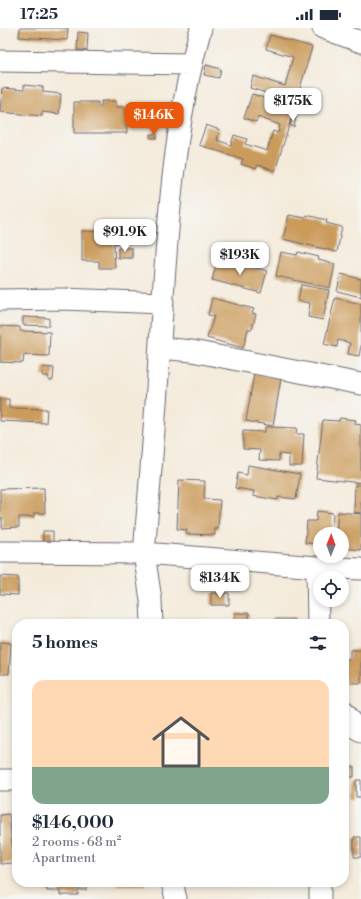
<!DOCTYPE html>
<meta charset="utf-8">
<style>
:root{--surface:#fff;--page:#f6f6f7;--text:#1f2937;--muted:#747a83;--line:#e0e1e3;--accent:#ea580c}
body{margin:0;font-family:"Libre Bodoni",serif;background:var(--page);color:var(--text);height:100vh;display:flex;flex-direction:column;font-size:15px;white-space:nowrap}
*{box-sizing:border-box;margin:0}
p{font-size:13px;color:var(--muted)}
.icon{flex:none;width:22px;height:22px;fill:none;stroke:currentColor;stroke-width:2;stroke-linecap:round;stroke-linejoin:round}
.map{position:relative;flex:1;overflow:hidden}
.drawer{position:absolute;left:12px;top:591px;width:337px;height:268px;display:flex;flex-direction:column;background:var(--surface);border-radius:16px;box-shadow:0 2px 6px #0003}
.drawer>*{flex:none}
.needle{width:26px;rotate:1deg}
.fabs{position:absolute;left:313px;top:499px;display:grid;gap:8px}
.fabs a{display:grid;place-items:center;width:36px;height:36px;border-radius:50%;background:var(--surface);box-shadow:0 2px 6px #0003;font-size:20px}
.price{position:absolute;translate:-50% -34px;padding:0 9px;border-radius:8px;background:#fff;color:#222;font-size:13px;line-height:26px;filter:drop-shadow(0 1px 2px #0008)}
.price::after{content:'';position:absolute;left:50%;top:24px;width:12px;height:9px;margin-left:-6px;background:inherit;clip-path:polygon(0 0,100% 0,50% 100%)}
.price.active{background:var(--accent);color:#fff}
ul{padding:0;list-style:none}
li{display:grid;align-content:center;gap:8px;height:212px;padding:0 20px}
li+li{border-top:1px solid var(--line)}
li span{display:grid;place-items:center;height:124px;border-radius:12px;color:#555}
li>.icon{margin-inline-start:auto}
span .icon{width:72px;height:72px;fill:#fffc;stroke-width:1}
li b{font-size:17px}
h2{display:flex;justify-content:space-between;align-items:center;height:48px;padding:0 20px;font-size:17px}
.status{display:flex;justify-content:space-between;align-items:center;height:28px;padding:0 20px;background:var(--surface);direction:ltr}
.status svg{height:11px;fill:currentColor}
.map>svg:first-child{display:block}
.building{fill:#cb9b5c}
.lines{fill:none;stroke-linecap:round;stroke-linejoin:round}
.minor-casing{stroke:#6c6873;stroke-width:23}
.minor{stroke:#fff;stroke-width:21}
</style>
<div class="status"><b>17:25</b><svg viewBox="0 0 49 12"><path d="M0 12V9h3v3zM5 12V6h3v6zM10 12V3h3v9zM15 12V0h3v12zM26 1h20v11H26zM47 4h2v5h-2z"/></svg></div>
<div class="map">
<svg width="361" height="871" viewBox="0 0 361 871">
<rect width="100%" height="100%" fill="#f6f6f2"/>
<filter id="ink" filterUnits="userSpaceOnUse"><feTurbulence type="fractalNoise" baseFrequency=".025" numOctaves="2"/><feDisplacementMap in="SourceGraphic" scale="8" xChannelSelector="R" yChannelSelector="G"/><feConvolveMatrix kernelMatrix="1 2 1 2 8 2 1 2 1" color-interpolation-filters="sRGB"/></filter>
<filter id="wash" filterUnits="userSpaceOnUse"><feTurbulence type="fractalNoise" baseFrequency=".012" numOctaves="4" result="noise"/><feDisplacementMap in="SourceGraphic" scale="16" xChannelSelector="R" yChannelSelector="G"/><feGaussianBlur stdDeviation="0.9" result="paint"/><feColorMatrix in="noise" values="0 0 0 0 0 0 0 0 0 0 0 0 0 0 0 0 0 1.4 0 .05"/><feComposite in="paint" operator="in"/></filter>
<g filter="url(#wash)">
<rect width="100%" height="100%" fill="#f4ebdb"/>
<g id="blocks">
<!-- building -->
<path class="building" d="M20,0H68L67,12L19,9Z
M78,4L88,5L87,23L77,22Z
M270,7L312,19L296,74L250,60L253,48L285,58L293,29L266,21Z
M206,37L221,41L219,50L204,47Z
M24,57L43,59V64L61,66L59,86L42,84V88L0,84L2,60L24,62Z
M252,66L279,75L277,80L293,85L275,143L258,137L256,141L241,136L243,131L199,117L206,97L220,102L217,112L231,117L234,107L247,111L245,116L267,123L273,103L278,105L280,97L258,89L256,94L244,90Z
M101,73H116V79H126L127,105H74V74H98V79H101Z
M293,88L296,89L294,99L290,97Z
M150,106H157V110H150Z
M289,187L305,190L306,187L327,192L326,195L342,199L337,224L283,211Z
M82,203L117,204V216L114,215L115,240H99V233H82Z
M118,220H132V230H118Z
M281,224L297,227L298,224L319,229L318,232L335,236L330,260L276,248Z
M218,230L267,243L261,265L212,252Z
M341,246L361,251V269L337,263Z
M301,257L329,262L323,292L308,289L310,275L298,273Z
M212,270L254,281L252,285L256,286L252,301H248L243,320L207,310L214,288L208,287Z
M335,270L361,276V318L359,328L348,326L350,315L338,312L337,319L324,316Z
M23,289L49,290V298L23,297Z
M0,298L20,299V303L50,304L49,328L24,327L23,335L0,334Z
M43,339L54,340L53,352H48V348H42Z
M254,346L281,350L273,398L246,393Z
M0,371H9V380L47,381L46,395L0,393Z
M340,390L356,392L355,396L361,397V455L316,450L323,392L339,393Z
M265,399L297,400L296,406H304L302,438H289V427L279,426V433L259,432L260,422L243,421V403L265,404Z
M248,437L300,446L296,471L278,469V472L253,468L254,463L235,460L238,445L247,447Z
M179,452L205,453L204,471L220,472L218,501H215V507L186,506L187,502L177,501Z
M355,457H361V485L354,484Z
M44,460L45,485H34V489H19V499L2,500V490H0V461Z
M317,483L333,485L332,506H320V516L305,515L307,493H316Z
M338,484L361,486V522L342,520V506H336Z
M43,503H53V516L43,515Z
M0,548L18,549V567L0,566Z
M211,565H229V577H211Z
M235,585H249V596H235Z
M274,591H294V596H274Z
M0,614L11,615L9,646H0Z
M350,622H361V655H344V631H350Z
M344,738H354V749H344Z
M356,752H361V769H356Z
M9,786L14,835L0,836V787Z
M354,809H361V829H354Z
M47,854H86V862H78V867H60V863H47Z
M117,854H146V857H117Z
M283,854H307V856H283Z"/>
</g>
</g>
<g filter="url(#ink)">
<use href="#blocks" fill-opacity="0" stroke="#6c6873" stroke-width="1"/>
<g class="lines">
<!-- minor casing -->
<g class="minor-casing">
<path id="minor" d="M323,0L361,14
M0,33L190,36
M0,272L63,271L163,275
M160,320L192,323L361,356
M0,524L144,525L317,539L361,541
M317,539L318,596
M152,596L151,572L144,525C150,455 156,385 160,314C167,209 172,102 201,0
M344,683L356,700L361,703
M0,752H17
M172,854L176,871
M320,871V854"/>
</g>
<!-- minor -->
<use href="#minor" class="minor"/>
</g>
</g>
</svg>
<div class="fabs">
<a><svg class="needle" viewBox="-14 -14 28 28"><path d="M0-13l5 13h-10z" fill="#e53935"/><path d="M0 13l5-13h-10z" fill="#747a83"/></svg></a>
<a><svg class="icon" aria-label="locate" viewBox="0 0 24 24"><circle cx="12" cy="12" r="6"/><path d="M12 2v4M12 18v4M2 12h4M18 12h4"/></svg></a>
</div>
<b class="price" style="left:293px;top:94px">$175K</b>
<b class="price active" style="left:154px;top:108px">$146K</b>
<b class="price" style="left:125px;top:225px">$91.9K</b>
<b class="price" style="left:240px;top:248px">$193K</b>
<b class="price" style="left:220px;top:571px">$134K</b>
<section class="drawer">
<h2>5 homes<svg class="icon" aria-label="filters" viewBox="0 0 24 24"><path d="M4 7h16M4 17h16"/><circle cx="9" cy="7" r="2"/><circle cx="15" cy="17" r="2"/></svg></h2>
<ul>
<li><span style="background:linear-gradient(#ffd9b3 70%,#7fa58c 0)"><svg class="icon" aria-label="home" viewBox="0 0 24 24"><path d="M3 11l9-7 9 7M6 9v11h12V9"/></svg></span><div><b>$146,000</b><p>2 rooms · 68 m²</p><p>Apartment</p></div></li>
</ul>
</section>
</div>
